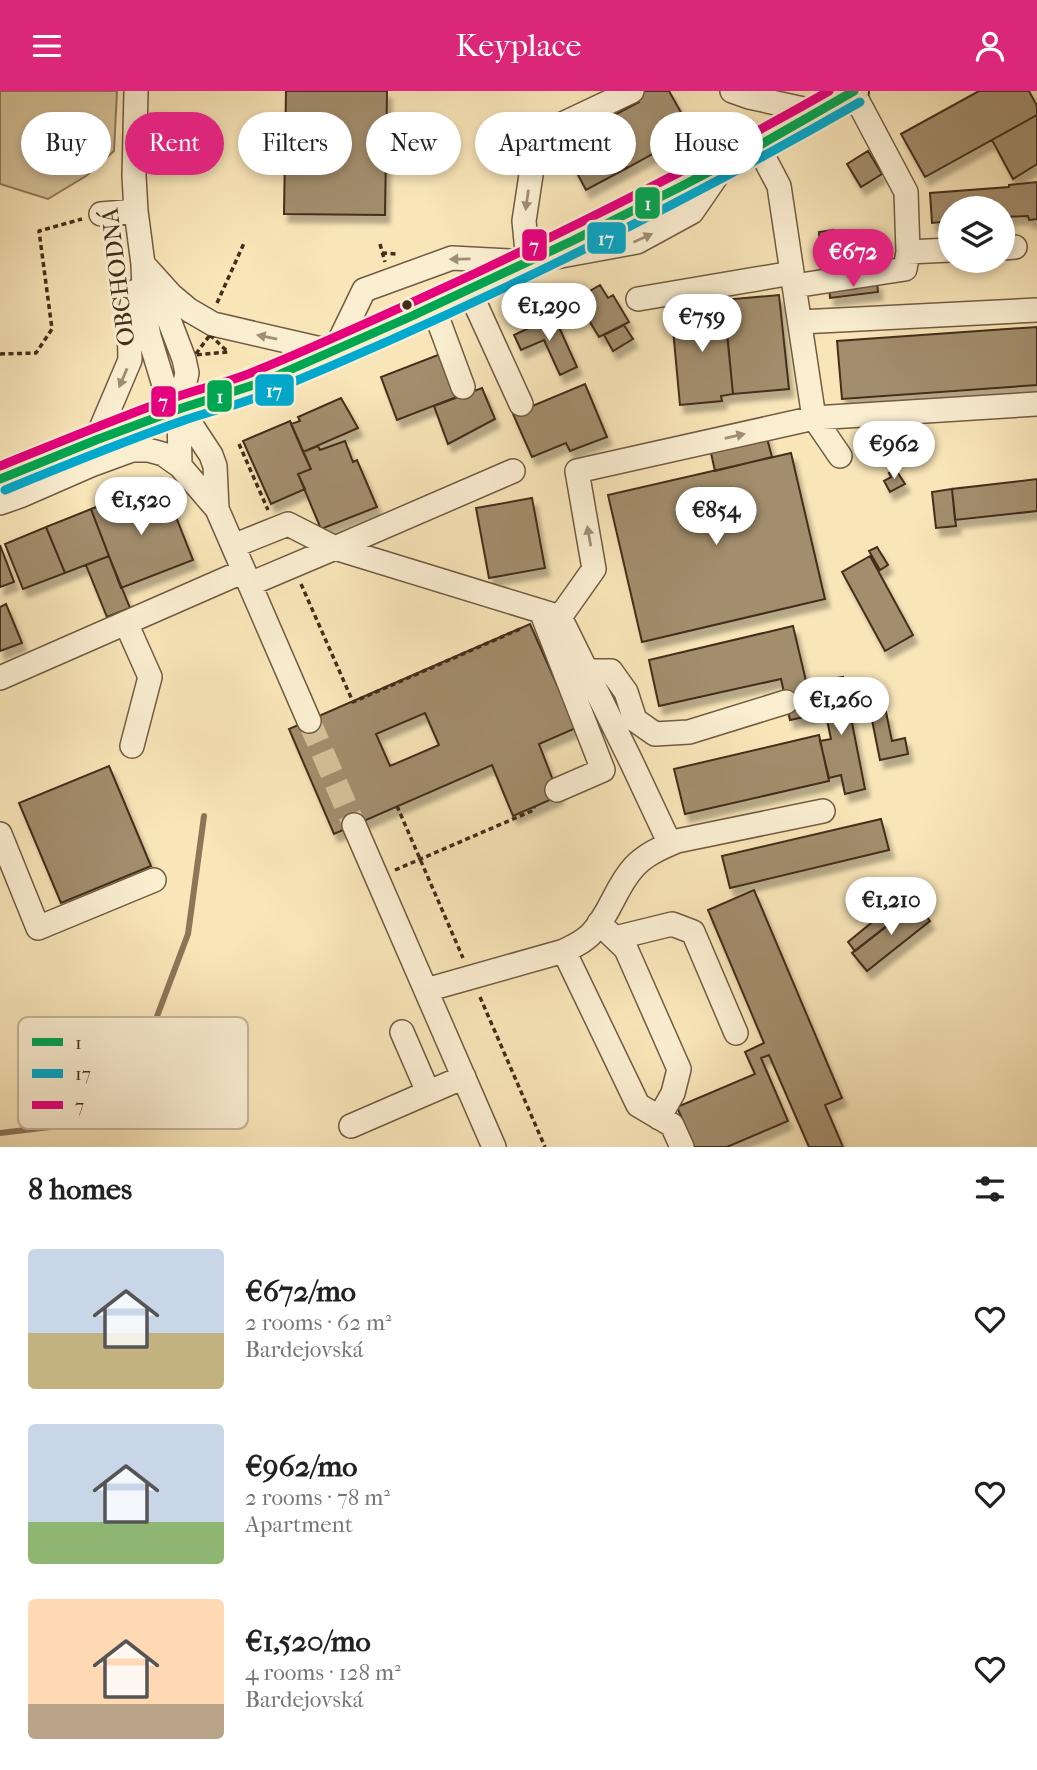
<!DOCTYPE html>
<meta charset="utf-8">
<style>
:root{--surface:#fff;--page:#f2f2f2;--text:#222;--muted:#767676;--accent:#db2777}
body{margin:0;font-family:"IM FELL French Canon",serif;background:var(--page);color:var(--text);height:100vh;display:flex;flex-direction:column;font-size:26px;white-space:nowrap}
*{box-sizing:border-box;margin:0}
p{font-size:23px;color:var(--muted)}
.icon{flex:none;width:38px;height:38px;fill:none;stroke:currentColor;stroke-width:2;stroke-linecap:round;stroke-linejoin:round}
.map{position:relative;height:1056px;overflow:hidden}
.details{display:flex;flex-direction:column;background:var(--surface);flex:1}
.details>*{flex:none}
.hud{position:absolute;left:21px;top:21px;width:996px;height:63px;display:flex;gap:14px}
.tools{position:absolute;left:938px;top:105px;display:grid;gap:14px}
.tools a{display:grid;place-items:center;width:77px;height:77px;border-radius:50%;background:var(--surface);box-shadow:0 4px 10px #0003;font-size:35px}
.price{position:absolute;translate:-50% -60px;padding:0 16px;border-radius:24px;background:#fff;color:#222;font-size:23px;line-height:46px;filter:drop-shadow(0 2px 4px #0008)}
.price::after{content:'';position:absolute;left:50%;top:42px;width:21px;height:16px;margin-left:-10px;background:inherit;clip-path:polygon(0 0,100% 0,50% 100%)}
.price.selected{background:var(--accent);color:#fff}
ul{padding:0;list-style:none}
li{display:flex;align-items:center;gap:21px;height:175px;padding:0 28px}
li span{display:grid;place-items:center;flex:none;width:196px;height:140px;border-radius:7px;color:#555}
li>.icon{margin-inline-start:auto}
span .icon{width:84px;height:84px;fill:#fffc;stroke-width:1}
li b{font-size:30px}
h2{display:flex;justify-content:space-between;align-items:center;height:84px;padding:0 28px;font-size:30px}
.tag{padding:0 24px;border-radius:32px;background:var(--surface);box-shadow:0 4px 10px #0003;font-size:24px;line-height:63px}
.tag.selected{background:var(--accent);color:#fff}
header{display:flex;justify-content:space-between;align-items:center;height:91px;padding:0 28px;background:var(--accent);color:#fff;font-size:32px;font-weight:600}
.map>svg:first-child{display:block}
.green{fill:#d9c69d;stroke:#8e7a5c;stroke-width:2}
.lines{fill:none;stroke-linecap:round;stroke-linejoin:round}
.stream{stroke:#8b7658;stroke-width:6}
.building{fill:#a28d6c;stroke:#442d1a;stroke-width:2;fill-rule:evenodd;filter:url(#shadow)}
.minor-tunnel{stroke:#d4c098;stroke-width:23;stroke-dasharray:23 11;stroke-linecap:butt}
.minor-casing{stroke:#715b42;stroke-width:26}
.major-casing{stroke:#442d1a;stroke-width:32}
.path{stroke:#442d1a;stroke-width:3.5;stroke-dasharray:5 3.5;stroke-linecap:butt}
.minor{stroke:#faeed1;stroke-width:23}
.major{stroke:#f8e5b8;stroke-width:28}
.bus-1-casing{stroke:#faeed1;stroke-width:14}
.bus-2-casing{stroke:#faeed1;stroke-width:14}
.bus-3-casing{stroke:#faeed1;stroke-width:14}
.bus-1{stroke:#00a651;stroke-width:9}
.bus-2{stroke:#00a9ce;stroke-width:9}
.bus-3{stroke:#e5007d;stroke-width:9}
.oneway{fill:#9f8e76}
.bus-dot{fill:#442d1a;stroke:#faeed1;stroke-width:2.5}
.labels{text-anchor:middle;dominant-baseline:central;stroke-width:6;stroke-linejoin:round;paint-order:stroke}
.street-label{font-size:24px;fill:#442d1a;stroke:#faeed1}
.key{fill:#faeed1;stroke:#c3b49a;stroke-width:2}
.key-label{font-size:19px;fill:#442d1a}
.line-badge{stroke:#faeed1;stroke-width:2.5}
.badge-label{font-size:19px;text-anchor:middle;font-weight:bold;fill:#fff}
</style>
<header><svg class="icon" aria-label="menu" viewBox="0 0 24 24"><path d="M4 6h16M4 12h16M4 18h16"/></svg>Keyplace<svg class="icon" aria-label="person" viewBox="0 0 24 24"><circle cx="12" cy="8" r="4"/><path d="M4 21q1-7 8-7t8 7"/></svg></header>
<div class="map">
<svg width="1037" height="1056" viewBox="0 0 1037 1056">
<defs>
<filter id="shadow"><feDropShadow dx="4.5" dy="8" stdDeviation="2" flood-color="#0004"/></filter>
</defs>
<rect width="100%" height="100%" fill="#f8e5b8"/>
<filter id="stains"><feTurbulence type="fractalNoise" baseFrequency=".00286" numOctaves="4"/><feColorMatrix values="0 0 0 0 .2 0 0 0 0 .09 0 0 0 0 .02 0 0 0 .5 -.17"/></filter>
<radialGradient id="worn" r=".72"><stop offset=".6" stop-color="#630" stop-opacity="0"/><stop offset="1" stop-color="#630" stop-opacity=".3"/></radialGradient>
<!-- green -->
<path class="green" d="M0,0H117L114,60L86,85L48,108L0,93Z"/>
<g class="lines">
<!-- stream -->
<path class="stream" d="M0,1042L67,1034L127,1005L188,843L204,725"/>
</g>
<!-- building -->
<path class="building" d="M286,0H387L385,124L284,123Z
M632,0H669L692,41L627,77L603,30L639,11Z
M979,0H1029L1037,15V24L925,86L901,43Z
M1037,24V73L1013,88L992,49Z
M603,30L627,77L586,99L561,52Z
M868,60L882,83L861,96L847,73Z
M1037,91V128L1029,129L1028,125L1003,126V117H950V130L932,132L930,102L1009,96V94Z
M833,139L836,183L823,184L819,141Z
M877,190L878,201L830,207L829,195Z
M600,194L608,207L613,204L629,231L599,246L576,208Z
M779,204L789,298L733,303L724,209Z
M724,213L733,303L721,305L722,310L680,314L671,217Z
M554,225L577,276L560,284L544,249L521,259L514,244Z
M624,234L633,248L613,260L604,244Z
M1037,236V294L842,308L837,250Z
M443,262L459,305L397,329L381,286Z
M585,293L607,346L570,360L566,352L532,366L513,323Z
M482,297L495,328L448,353L434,315Z
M341,307L358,337L303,361L291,333L300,330L298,326Z
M290,330L311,378L298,383L305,398L271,413L243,350Z
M765,340L772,366L715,380L709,353Z
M345,350L353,371L357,369L377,416L321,438L298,383L311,378L303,361L318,355L320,359Z
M791,362L825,508L642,551L608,404Z
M896,379L905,393L890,401L884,390L891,386L889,382Z
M1037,388V420L955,429L952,398Z
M150,395L160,421L172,416L193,469L121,497L91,418Z
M952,398L956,435L936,437L932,401Z
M532,407L545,477L489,487L476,417Z
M91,418L109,465L65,482L46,436Z
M46,436L65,482L23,498L5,453Z
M0,454L14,491L0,496Z
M877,456L888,474L880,479L869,460Z
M109,465L130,517L107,526L86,474Z
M870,465L913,544L885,560L842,481Z
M6,513L22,552L0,560V516Z
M530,533L576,637L539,653L559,705L513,725L492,674L334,743L289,638ZM425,622L439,654L390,675L376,643Z
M793,535L814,624L790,629L781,588L659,615L649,569Z
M843,586L865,698L845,703L841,684L829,687L820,650L831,648L819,590Z
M886,621L892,650L905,647L908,663L880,669L871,624Z
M819,644L829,690L685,723L674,678Z
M109,675L151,775L61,812L19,712Z
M881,728L889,759L730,797L722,765Z
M754,799L842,1007L825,1014L843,1056H809L769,964L761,967L788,1030L727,1056H694L677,1016L755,983L745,961L764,952L708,819Z
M916,812L930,830L867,880L852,862Z
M893,814L901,824L855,860L848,851Z"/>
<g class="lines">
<!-- minor-tunnel -->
<path class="minor-tunnel" d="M309,630L354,734"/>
<!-- minor casing -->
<g class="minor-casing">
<path id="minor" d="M136,0L134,85L136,120L143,173L145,225L149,245L163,291L211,364L215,375L217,418
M732,0L749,6L817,21
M853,1L906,101L908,161L950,159
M758,55L779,95L814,327L840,365
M101,123L136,120
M1003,157L1015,156
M528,171L524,130L534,64L541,52L552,38L632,0
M143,173L171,204L189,219L213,233L334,261L364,199L452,167L528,171L637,151L692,121L725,73
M153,194L166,221L184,268L187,282L179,318L180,375L217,418L309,630
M794,195L905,178L908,161
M469,199L521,313
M638,208L792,182
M433,215L463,296
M800,231L1037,219
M96,349L130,269L129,224L136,200
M0,412L20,405L91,374L132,359H148L163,363L180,375
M233,455L288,433L335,457L513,380
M250,493L335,457L560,526L631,670L670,753
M541,520L603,679L557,699
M560,526L594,478L577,380L814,327L1037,313
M126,532L150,586L132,655
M586,580H611L626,601L635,629L655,643L689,641L786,611
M0,587L244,480
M354,734L494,1056
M0,743L38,837L154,789
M599,832L626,858L679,978L673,1002L659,1027
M615,847L672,833L693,841L736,942
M564,860L638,1014L672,1034L682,1056
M426,899L564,860C574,855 585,850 592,842C610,823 616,795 634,776C646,763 661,757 677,750L823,720
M402,941L428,1001
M351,1035L464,986"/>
</g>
<!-- major casing -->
<g class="major-casing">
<path id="major" d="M0,388L96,349L179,318L260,292L412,225L572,150L684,94L758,55L854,0"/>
</g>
<!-- path -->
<path class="path" d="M380,153L385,171
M382,162L397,163
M217,212L245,150
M210,244L228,261L195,264Z
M0,263L36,262L52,238L39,140L82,128
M239,353L268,419
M301,493L353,611L520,538
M397,715L463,867
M395,779L534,719V716
M480,906L545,1056"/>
<!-- minor -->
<use href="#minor" class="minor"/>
<!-- major -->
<use href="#major" class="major"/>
<!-- bus-1 casing -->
<g class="bus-1-casing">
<path id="bus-1" d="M0,388L96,349L179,318L260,292L412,225L572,150L684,94L758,55L854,0"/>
</g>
<!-- bus-2 casing -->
<g class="bus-2-casing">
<path id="bus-2" d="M5,399C63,375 122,351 182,330C210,320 240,314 267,302C470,218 670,120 860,11"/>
</g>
<!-- bus-3 casing -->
<g class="bus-3-casing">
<path id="bus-3" d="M0,375C57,352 115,328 173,307C201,297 231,291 258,279C332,249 404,215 476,182C596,125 714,66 829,0"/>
</g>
<!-- bus-1 -->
<use href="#bus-1" class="bus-1"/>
<!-- bus-2 -->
<use href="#bus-2" class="bus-2"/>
<!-- bus-3 -->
<use href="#bus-3" class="bus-3"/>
</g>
<!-- one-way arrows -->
<defs><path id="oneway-solid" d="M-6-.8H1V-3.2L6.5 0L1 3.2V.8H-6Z" transform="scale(1.75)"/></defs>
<g class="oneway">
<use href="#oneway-solid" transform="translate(527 109) rotate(98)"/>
<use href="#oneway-solid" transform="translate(643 147) rotate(-24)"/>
<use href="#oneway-solid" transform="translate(460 168) rotate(179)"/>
<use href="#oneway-solid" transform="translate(267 246) rotate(-168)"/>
<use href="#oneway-solid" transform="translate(123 287) rotate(113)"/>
<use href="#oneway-solid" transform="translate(735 345) rotate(-13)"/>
<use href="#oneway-solid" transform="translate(589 445) rotate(-100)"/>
</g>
<!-- markers -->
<circle class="bus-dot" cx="407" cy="214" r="6"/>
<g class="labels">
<!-- street labels -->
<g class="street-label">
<text transform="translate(118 186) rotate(-97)">OBCHODNÁ</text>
</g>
</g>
<!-- legend -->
<rect x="18" y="926" width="230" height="112" rx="10" class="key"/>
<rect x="32" y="947" width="31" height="8" fill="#00a651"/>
<rect x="32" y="978" width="31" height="9" fill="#00a9ce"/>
<rect x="32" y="1010" width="31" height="8" fill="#e5007d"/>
<g class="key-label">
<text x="75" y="958">1</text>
<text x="75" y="989">17</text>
<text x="75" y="1021">7</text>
</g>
<g class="line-badge">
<rect x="634" y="95" width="27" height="34" rx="7" fill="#00a651"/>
<rect x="586" y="130" width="41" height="34" rx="7" fill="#00a9ce"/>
<rect x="521" y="137" width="27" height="34" rx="7" fill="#e5007d"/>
<rect x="254" y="282" width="41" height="34" rx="7" fill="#00a9ce"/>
<rect x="206" y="288" width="27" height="34" rx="7" fill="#00a651"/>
<rect x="150" y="294" width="27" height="33" rx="7" fill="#e5007d"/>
</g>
<g class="badge-label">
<text x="648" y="119">1</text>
<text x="606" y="154">17</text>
<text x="534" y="161">7</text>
<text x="274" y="306">17</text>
<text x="220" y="312">1</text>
<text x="163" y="317">7</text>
</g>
<rect width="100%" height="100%" filter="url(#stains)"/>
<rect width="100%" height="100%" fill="url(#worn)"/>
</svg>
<div class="tools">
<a><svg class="icon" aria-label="layers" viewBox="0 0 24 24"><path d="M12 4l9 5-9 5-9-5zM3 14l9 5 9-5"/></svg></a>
</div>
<b class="price selected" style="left:853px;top:198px">€672</b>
<b class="price" style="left:549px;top:252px">€1,290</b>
<b class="price" style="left:702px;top:263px">€759</b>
<b class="price" style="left:894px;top:390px">€962</b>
<b class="price" style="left:141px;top:446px">€1,520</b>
<b class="price" style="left:716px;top:456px">€854</b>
<b class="price" style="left:841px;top:646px">€1,260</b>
<b class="price" style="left:891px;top:846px">€1,210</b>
<div class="hud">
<a class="tag">Buy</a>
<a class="tag selected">Rent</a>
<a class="tag">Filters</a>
<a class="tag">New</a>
<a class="tag">Apartment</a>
<a class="tag">House</a>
</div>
</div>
<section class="details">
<h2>8 homes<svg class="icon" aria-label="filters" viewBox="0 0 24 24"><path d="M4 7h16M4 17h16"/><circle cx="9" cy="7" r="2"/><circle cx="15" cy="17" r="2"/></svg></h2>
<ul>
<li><span style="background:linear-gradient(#c9d6e8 60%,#c2b280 0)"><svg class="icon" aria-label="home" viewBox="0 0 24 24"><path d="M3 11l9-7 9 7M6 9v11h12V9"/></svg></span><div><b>€672/mo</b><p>2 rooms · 62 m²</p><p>Bardejovská</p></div><svg class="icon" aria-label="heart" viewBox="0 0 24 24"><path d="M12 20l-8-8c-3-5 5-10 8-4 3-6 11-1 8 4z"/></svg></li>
<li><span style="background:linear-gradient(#c9d6e8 70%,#8fb573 0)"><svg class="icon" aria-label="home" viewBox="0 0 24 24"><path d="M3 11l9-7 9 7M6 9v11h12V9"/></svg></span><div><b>€962/mo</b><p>2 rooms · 78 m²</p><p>Apartment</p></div><svg class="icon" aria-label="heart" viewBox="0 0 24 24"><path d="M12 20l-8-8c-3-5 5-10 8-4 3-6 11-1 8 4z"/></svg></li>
<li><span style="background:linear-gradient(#ffd9b3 75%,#b9a48a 0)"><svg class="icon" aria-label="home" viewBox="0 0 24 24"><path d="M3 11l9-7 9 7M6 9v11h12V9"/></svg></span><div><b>€1,520/mo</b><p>4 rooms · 128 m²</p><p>Bardejovská</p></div><svg class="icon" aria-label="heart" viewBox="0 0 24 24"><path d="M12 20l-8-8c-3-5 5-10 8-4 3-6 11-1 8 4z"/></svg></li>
</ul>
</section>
